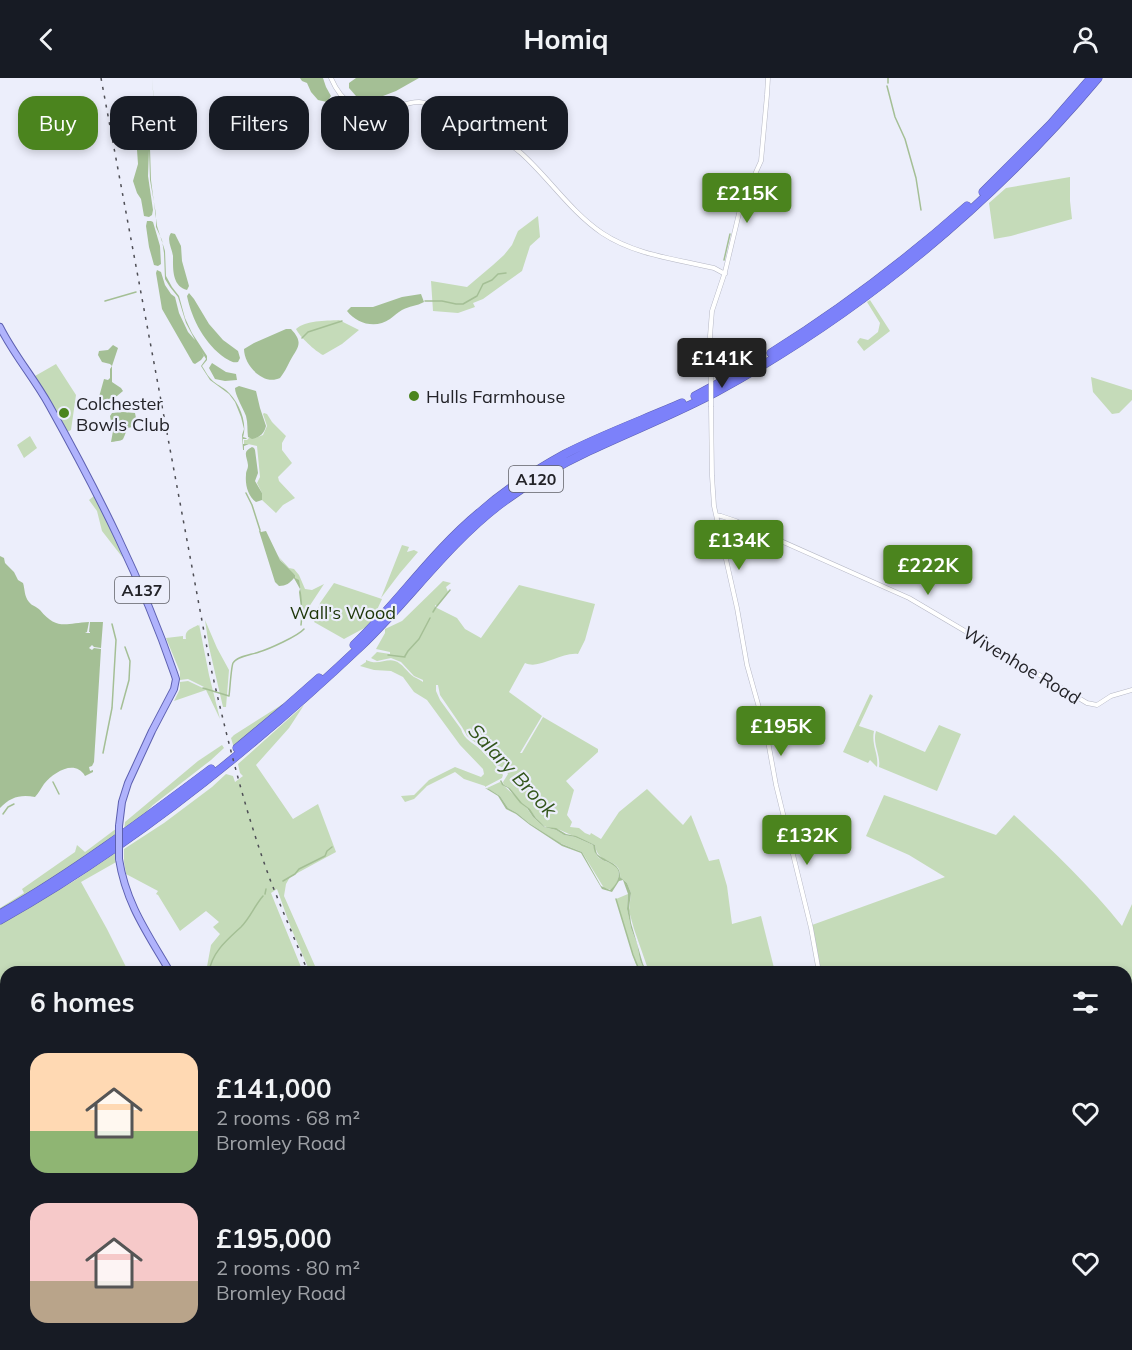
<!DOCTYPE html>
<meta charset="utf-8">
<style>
:root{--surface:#171b24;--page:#20242c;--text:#f1f3f6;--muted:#9ea1a6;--accent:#4b841e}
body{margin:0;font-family:Mulish,sans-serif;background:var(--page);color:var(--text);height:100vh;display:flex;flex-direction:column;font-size:22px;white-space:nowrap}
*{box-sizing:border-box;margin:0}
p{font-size:20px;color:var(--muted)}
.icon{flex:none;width:33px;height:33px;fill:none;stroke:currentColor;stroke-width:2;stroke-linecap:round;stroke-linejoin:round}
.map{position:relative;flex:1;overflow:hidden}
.drawer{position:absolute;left:0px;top:888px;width:1132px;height:384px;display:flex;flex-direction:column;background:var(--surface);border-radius:18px 18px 0 0;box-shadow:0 3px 9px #0003}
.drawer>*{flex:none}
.top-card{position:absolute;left:18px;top:18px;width:600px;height:54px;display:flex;gap:12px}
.price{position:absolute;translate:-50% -51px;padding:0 14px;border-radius:6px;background:var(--accent);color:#fff;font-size:20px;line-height:39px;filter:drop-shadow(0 2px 3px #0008)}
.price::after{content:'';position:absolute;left:50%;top:36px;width:18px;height:14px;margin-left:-9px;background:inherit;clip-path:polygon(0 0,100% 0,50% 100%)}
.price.active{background:#222;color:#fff}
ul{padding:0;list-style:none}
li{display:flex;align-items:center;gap:18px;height:150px;padding:0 30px}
li span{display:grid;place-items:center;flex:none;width:168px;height:120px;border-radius:18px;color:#555}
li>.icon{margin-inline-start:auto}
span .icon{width:72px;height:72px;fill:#fffc;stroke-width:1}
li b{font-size:26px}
h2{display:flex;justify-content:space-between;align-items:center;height:72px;padding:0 30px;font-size:26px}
.chip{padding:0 21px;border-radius:18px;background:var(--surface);box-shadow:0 3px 9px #0003;font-size:21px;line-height:54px}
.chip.active{background:var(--accent);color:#fff}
header{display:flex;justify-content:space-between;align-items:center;height:78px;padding:0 30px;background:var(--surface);font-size:27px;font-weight:700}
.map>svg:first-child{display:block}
.green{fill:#c5dbb9;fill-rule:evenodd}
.water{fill:#a4bf95}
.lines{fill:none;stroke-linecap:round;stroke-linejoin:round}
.stream{stroke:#a4bf95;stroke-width:1.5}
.minor-casing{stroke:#b6b8c5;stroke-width:5}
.major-casing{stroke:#5d60b0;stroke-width:8}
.highway-casing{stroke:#5d60b0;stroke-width:9}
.minor{stroke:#fff;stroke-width:4}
.major{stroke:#b0b3fc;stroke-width:6}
.highway{stroke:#7c81fa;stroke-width:8}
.rail{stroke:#4e4e55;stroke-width:1.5;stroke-dasharray:3 6;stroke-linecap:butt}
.minor-bridge-casing{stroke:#b6b8c5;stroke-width:5;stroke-linecap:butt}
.major-bridge-casing{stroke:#5d60b0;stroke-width:8;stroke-linecap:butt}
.minor-bridge{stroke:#fff;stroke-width:4}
.major-bridge{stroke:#b0b3fc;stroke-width:6}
.poi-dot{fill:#4b841e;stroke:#eceefb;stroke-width:2}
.labels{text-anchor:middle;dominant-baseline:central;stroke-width:4.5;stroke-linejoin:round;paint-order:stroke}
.shield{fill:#eceefb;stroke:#5f6067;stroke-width:1.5}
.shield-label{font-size:16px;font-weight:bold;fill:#232328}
.poi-label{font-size:18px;fill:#232328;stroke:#eceefb;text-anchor:start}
.park-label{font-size:18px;fill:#1c3508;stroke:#eceefb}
.street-label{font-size:18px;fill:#232328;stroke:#eceefb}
.water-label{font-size:20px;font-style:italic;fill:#33561b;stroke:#eceefb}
</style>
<header><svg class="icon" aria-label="back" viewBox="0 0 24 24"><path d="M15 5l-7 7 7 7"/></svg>Homiq<svg class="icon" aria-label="person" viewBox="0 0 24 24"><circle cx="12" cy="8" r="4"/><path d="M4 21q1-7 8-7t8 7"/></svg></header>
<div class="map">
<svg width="1132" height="1272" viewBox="0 0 1132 1272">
<rect width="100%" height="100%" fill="#eceefb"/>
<!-- green -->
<path class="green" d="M1070,99V123L1072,141L1011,158L994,161L989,125L1006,110Z
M538,138L540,159L530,168L522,193L483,221L473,225L475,229L458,235L433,233L431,203L467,209L493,187L504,177L512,167L518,153Z
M870,222L890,253L864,273L857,264L860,260L868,262L878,254L880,245L867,224Z
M339,242L359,252L342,266L323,277C315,273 300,259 296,251C306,242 325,243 339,242Z
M56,286L76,317L71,352L65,355L35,298Z
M1091,299L1132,312V322L1119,335L1112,336L1093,314Z
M264,335L267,336L272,344L286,358L282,365V372L292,385L278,399L279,403L295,420L283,427L276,435L262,422V415L257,405L260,399L257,368L248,366L244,367V362H247L249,360H255L263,357L267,348L263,336Z
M30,358L37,370L24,380L17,367Z
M94,418L114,457L123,480L102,453L97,433L89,422Z
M402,467L409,469L407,474L414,472L418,474L400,495L381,520Z
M277,477L289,490L294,491L299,497L305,511L312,512L324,506L303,538L300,517L301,511L294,500L295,497L289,493Z
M443,503L451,505L446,509L448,514L437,528L435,527V529L457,540L465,551L481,560L519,507L595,526L585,562L578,576C560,574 540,592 525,585L509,614L542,638L520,675H522L543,639L598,671V674L566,703L574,712L567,737L572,744L570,749L579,750L585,755L590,757L591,755L601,761L619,734L647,711L683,747L691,737L709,783L719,781L727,808L732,846L761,838L775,894H649L634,851L629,833L631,815L627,805L620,799C622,779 597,788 595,767C583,762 571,757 560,752C556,750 550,751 546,749C537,745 534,734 526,729L533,739L544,749L556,752L564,757L575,759L593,767C595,772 595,776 599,780C604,783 608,784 613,786C623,792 618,805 612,812L604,810L582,774L560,765L529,745L517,735L508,730L500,718L487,710L500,704L517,720L510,710L504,707L503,704L508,696C505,690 501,688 495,687L503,697L502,700L485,709V708L464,701L455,694L427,708L414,721L405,724L401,718L414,717L429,702L455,689L481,699L484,696L483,691L460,667L427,622L414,614L403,599L391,593L374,592L360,588L366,584V582C378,588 386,580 395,583C402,585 407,594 414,599C417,600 420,602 423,604V602L414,598L401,584L391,580L377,583L371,580L377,574L390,576V574L376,571L385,555V551L402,543ZM436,607H438L440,617L462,649L467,658L481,669L492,683C488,680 485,676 481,672C474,665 464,662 461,651L440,622L436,613Z
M334,505L382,521L370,547L344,561L314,544L320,525Z
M205,542L217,570L229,592L226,629H223L209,569Z
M199,546L209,597L220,641L206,612L174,623L180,611V604L188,603L205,611L204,609L188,601L180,602V594L166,560L183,558V561H186C184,552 191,551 198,547L199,548Z
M870,616L873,618L859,648L874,653C871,667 879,676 877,689L870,682L868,685L843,674Z
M286,624L234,670L231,660L234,657Z
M304,627L289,650L256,687L293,741L318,726L336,774L290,799L286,806L284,818L315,888L327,891L329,894H310L291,850L277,811L271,815L275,825L303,894H206L211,867L220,856L213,849L219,844L206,833L180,853L158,817L156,816L158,813L126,796L124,784V771L164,745L212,709L226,696L233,698L235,704L243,698L240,695L238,686Z
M939,647L961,656L937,713L879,689C881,677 872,666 876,653L925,674Z
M222,667L224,670L211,682L153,727L148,732L147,735L124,753L125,744L198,683Z
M884,717L996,757L1014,737C1052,772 1090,808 1122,848L1132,826V1184L1127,1186V1174L1128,1167L1127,1166V1157L1131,1152L1126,1148V894H821L812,847L945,799L909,777L866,758Z
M117,750L116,761L0,833V830L24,815L22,811L75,774L77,767L85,774Z
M117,774L118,783L81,804L107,851L127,891L130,894H6V1059L0,1052V846L74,803Z
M628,816L627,831L631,850L637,866L640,882L645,894H640L635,884L616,821Z
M6,1237V1266H21L23,1272H0V1241Z
M22,1266H138L129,1272H25Z
M667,1266H730V1272H670Z"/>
<!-- water -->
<path class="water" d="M152,0L155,35V46L150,70L151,102L157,148L165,173L166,198L172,209L179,218L185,240L192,255L207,278V282L202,288C205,292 207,297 210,300C214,305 221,308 226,312C238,322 248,344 243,359L246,360L247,361H243V366H249L244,368V372H243L242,357L244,351L241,339L235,324L229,316L210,302L201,288L206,281L202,274L204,278L201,282L195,286L193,285L162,231L156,195L157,192L161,194L165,207L171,216L175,219L179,235L188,254L195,262L186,245L178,219L170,209L165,201L164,175L162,162L156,149V136L150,102L149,72L148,98L153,132L152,137L149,139L144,138L141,121L137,115L133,103L138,86L137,72L142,66H147L149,69L154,43V26Z
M300,0H323L326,9L331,18L327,24L318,22L311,14L307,5L302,3Z
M356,0H419L396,13L370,23L363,22L356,18L349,10V5Z
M147,143H151L153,144L160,168L161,186L158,188L154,187L149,169L146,148Z
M171,155L175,156L181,168L182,183L189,208L187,212C172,208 173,191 173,178C172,170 166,162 171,155Z
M189,215L194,221L209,246L223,262L238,273L240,280L238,284C232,285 231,283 225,280C205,266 192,242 187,218Z
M421,216L424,224C417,228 409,228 402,232C397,235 394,238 390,241C376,251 357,246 347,233L351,229H373L402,219Z
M286,251H291C304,265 298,269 290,283C287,289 284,295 280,300C263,308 244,287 244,271L254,265Z
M113,267L118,270L112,288V304L121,310L123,313L117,318L103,323L99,319L104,301L108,302L110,300V291L112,288L110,286L102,284L98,277L99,273L108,272Z
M212,285L226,294L236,296L237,302L225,303L215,301L209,290Z
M239,308L256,313L260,330L266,348C264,356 260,359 252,361L248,359C247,352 248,345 246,338C243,330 235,317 235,310Z
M123,334L135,335L137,345L136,348L128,350C121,363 127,362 111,364L113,353L110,338L112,335Z
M252,369L254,370L255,372L258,395L255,403L262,415V422L256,424C248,418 245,407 246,397C246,392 248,392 248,387C247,378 242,374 252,369Z
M260,452L261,454L266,453L280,482L295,497V500L299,502C301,513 303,527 302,539L299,514L300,511L294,500C290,505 286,508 279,508L275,504L259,453Z
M0,478L4,480L5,485L14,494L18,502L23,505C25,511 24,518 29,524C32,528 36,528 40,532C57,553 66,545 89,544L87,554L85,555H90V554H89L90,544H103L101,570L94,569L92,567L89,570L92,572L94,570L101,571L94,684L92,688L89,689L90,693L93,692V694L85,698C75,681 54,694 44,706C41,710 39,715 35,719C21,716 10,719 0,730Z
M501,702L504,707L510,710L522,725L530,731L536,740L545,749L556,750L566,756L576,758L595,767L596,773L597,776C607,784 621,785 620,799L627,805L631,815L629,830L631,845L643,886L647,894H645L640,882L637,866L631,850L627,831L628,816L623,802L619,803L612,814L602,811L581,775L562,768L530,747L516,736L506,731L498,718L485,710L489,711L500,718L508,730L517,735L529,745L562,766L582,774L601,808L610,812C617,807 624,793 613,787C608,783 600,783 596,776C594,774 594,770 593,767L575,759L564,757L556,752L544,749L533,739L527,730L520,725L508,710L502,707L500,703Z"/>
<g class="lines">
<!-- stream -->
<path class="stream" d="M888,5V0
M887,8L895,39L905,61L916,100L921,132
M724,182L730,156
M105,223L136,214
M425,223H442L456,226H463L477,218L483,206L492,202L498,196L506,195
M302,260L308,254L342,243
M246,415L252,427L260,452
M437,528L450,512
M433,534L436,529
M301,547L302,537
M388,577L405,579
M405,578L408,573L419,561L430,540
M203,610L229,618C230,611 231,590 233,585C237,578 251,577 259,574C269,571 298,558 304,551
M121,631L129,602L130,583L125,569
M103,675L112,630L116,562L112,546
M53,704L59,716
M3,736L8,729L14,726
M283,803L295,796L299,791L325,778L327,773L332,769
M265,816L266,811
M616,821L633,877L640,894
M209,894C212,874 227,862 241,849C250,840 255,827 263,818
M1126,940L1132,929"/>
<!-- minor casing -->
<g class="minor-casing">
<path id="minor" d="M331,0C341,24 362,40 388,32C398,29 408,24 419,24C430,25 464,40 474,45C490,54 507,63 521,75C549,100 570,133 602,155C635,177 676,181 714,190L725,196
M711,294L710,258L712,233L725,194L741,127L761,83L767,17L768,0
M711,329L712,398L714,428L737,530L747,587L767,658L776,707L811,850L819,894
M716,437L721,438L736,443L909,520L1087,625L1097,627L1111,618L1132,612
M815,1266V1272
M1088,1266L1091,1272"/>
</g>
<!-- major casing -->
<g class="major-casing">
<path id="major" d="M0,249C14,277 34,300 49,327C97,413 142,502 174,595L176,601L174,611L152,653L128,705L122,724L119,748
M119,781C126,826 148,856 170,894
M437,1266L443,1272"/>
</g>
<!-- highway casing -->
<g class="highway-casing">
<path id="highway" d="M983,114L1051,46L1091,0
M771,275C840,232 906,182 967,128
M695,318L732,298
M354,567C398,525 432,474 479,435C505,412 534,393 565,376C602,357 643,342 682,325
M237,670L285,630L319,600
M0,836C74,794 143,742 211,691
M0,842C132,768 252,671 362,567C409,522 447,467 499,427C527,406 557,388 589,373C631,353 675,336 716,314C861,235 992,126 1098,0"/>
</g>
<!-- minor -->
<use href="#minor" class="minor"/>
<!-- major -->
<use href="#major" class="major"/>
<!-- highway -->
<use href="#highway" class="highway"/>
<!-- rail -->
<path class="rail" d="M101,0L210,586C227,660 245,734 271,804C283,834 296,864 308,894
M430,1266L431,1272"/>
<!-- minor-bridge casing -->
<g class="minor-bridge-casing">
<path id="minor-bridge" d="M711,294V329"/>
</g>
<!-- major-bridge casing -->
<g class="major-bridge-casing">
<path id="major-bridge" d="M119,748V781"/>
</g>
<!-- minor-bridge -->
<use href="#minor-bridge" class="minor-bridge"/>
<!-- major-bridge -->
<use href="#major-bridge" class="major-bridge"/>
</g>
<!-- markers -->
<g class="poi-dot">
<circle cx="414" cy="318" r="6"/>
<circle cx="64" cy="335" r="6"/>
</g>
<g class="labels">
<!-- shield labels -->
<g class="shield">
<rect x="509" y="388" width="54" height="26" rx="4.5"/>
<rect x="115" y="499" width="54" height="26" rx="4.5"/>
</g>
<g class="shield-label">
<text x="536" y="401">A120</text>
<text x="142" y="512">A137</text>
</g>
<!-- poi labels -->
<g class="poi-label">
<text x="426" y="318">Hulls Farmhouse</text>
<text x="76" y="325">Colchester<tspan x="76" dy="21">Bowls Club</tspan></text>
</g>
<!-- park labels -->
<g class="park-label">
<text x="343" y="534">Wall's Wood</text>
</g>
<!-- street labels -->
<g class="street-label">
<text transform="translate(1022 587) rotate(31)">Wivenhoe Road</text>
</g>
<!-- water labels -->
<g class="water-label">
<text transform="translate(513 692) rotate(47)">Salary Brook</text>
</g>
</g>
</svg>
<b class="price" style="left:747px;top:146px">£215K</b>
<b class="price active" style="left:722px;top:311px">£141K</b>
<b class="price" style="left:739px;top:493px">£134K</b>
<b class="price" style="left:928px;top:518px">£222K</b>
<b class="price" style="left:781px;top:679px">£195K</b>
<b class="price" style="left:807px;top:788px">£132K</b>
<div class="top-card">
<a class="chip active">Buy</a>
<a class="chip">Rent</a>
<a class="chip">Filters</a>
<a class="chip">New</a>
<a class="chip">Apartment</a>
</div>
<section class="drawer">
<h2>6 homes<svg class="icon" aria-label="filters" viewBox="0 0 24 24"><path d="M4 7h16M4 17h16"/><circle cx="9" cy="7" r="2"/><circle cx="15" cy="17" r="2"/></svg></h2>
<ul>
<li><span style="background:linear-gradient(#ffd9b3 65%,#8fb573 0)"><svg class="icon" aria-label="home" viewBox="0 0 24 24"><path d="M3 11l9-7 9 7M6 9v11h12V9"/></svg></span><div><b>£141,000</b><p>2 rooms · 68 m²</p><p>Bromley Road</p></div><svg class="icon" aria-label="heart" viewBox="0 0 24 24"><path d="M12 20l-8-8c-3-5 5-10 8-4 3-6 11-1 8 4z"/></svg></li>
<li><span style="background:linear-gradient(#f6c9c9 65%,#b9a48a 0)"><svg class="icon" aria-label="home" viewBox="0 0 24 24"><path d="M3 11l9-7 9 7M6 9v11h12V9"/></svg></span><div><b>£195,000</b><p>2 rooms · 80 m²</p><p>Bromley Road</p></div><svg class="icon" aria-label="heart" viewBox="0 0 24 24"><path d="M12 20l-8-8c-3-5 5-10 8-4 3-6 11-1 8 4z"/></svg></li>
</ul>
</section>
</div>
